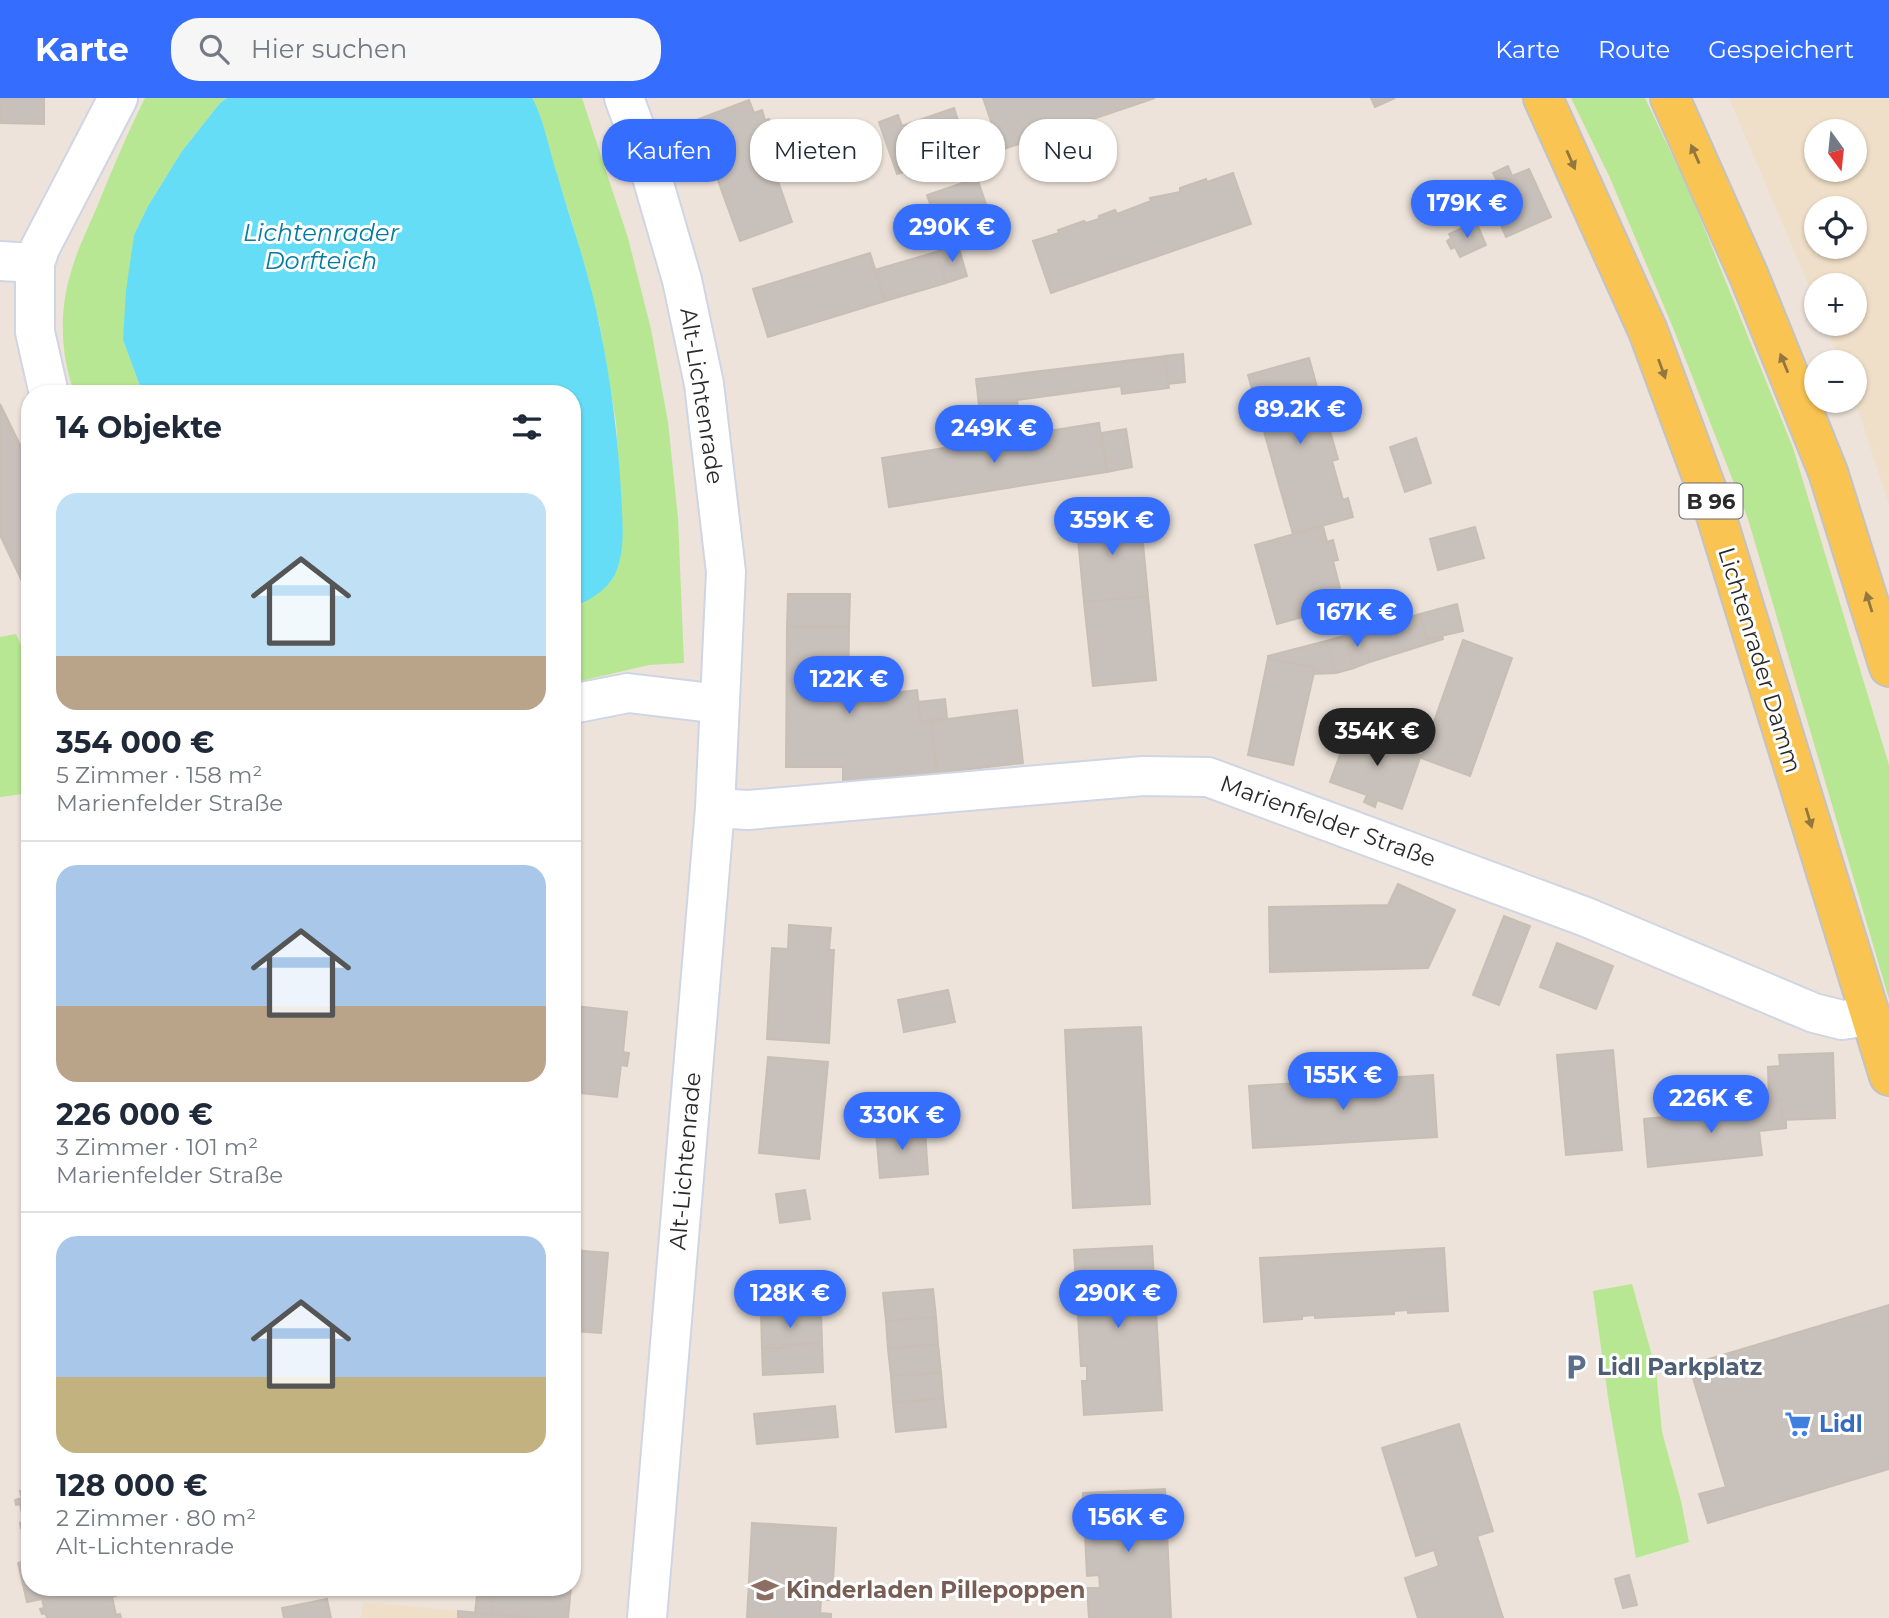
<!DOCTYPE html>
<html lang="de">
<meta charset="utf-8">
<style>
:root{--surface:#fff;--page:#f6f6f7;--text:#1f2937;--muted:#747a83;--line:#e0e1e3;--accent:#356dff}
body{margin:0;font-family:Montserrat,sans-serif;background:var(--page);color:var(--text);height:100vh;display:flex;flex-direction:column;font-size:26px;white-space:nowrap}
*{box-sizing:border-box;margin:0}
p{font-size:23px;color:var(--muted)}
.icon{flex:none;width:38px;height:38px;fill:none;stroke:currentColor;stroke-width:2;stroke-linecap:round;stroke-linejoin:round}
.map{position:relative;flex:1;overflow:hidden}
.panel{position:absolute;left:21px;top:287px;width:560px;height:1211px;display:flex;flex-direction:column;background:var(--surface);border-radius:28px;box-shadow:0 2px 5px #0004}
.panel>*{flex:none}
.banner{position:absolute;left:602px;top:21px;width:665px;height:63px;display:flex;gap:14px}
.needle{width:46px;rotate:165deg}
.buttons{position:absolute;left:1804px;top:21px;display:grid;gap:14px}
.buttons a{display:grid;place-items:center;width:63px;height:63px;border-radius:50%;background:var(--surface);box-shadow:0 2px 5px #0004;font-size:35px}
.price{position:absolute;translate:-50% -60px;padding:0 16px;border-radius:24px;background:var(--accent);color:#fff;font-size:23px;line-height:46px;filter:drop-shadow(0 2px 4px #0008)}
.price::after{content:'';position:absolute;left:50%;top:42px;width:21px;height:16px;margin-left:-10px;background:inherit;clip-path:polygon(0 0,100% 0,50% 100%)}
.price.active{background:#222;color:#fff}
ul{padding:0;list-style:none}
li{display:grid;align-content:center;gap:14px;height:371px;padding:0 35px}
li+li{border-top:2px solid var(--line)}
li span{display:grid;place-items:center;height:217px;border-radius:21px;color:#555}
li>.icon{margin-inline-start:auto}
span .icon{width:126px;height:126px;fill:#fffc;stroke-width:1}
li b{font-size:30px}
h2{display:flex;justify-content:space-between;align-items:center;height:84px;padding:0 35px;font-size:30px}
.chip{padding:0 24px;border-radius:28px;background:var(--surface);box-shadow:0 2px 5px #0004;font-size:24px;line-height:63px}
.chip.active{background:var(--accent);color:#fff}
header{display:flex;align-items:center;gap:42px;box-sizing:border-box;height:98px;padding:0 35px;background:var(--accent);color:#fff}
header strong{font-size:33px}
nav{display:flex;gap:38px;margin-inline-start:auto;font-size:24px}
.search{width:490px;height:63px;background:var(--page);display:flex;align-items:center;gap:18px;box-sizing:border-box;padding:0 24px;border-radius:28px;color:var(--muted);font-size:26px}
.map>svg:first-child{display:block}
.education{fill:#f0dfc8;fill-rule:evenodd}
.green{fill:#b7e793}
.water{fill:#66ddf7}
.building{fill:#c8c0ba;stroke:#c8bfb4;stroke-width:2}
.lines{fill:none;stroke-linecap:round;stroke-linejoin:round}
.street-casing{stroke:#cfd5e4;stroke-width:42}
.primary-casing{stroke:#c3c3c3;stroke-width:42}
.street{stroke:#fff;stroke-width:38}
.primary{stroke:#fac452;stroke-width:38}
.oneway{fill:#92773e}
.labels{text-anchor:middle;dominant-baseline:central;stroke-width:6;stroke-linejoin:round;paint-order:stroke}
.shield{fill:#fff;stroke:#6a6a6a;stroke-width:2}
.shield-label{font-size:21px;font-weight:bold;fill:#2a2a2a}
.street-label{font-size:23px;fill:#2a2a2a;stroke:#fff}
.service-label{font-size:23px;font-weight:bold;fill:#4e5e75;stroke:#fff;text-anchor:start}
.shop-label{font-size:23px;font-weight:bold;fill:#366cbe;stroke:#fff;text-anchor:start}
.education-label{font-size:23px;font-weight:bold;fill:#785e54;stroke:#fff;text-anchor:start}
.water-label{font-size:24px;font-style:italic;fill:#047ba3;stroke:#fff}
</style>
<header>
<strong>Karte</strong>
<div class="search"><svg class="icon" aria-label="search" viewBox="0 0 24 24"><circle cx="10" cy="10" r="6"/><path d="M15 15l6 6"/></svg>Hier suchen</div>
<nav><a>Karte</a><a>Route</a><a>Gespeichert</a></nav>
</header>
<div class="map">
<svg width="1889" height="1520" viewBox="0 0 1889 1520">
<rect width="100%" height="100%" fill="#ede3da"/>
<!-- education -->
<path class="education" d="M1729,0H1889V406L1855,303V264H1841L1825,226H1855V187H1816V205ZM1816,33H1855V72H1816ZM1816,110H1855V149H1816Z
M363,1504L538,1520H361Z"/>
<!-- green -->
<path class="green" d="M145,0H227L220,5L182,53L148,108L134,137L123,242L143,296H75C60,258 59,212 71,174C77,152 88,130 97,109C112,72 127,36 145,0Z
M532,0H582L628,140L651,231L668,324L678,420L684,565L649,567L572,585V510L584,505L619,462L622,421L616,324L600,228L571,121Z
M1571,0H1645L1690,95L1793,350L1889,667V901L1748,421L1674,232L1610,80Z
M16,536L30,567V695L0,699V539Z
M1632,1186L1656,1272L1662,1334L1681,1403L1689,1444L1636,1460L1609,1306L1593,1193Z"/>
<!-- water -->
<path class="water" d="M227,0H532C543,18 550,55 557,76C572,127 590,178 600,230C611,284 618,339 621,394C622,419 626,450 616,474C609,491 589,503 572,510V296H143L123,242L126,193L134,137L148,108L182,53L220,5Z"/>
<!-- building -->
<path class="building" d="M0,0H44V26L0,25Z
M983,0H1155L1001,52Z
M1371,0H1395L1375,9Z
M749,2L754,15L762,12L765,22L769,21L788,74L776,77L792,124L740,143L696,22Z
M954,10L964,41L912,59L916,70L897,76L879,24L898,17L902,28Z
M1508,68L1512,78L1529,71L1551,119L1506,139L1485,91L1498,85L1493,75Z
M1233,75L1251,126L1051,195L1033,143L1059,135L1058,132L1084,123L1086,125L1099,121V118L1115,112L1117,116L1151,103L1150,100L1180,94V90L1206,81L1207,84Z
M977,80L989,115L940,133L927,97Z
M1476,124L1486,147L1460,159L1455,149L1451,151L1447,143L1451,140L1449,136Z
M958,147L967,178L946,185L936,154Z
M936,154L946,185L885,203L875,172Z
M870,155L885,203L768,239L753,191Z
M1183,256L1185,284L1168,286L1165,258Z
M1165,258L1169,290L1122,296L1121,288L1017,302L1018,311L980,316L976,281Z
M1309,260L1321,303L1315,305L1323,335L1330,333L1338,361L1332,363L1343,402L1348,400L1353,419L1293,436L1248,277Z
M0,306L30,367V500L0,437Z
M1099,325L1107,374L889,409L882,360Z
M1126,331L1132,369L1107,374L1101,335Z
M1416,340L1431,385L1405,394L1390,349Z
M1140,414L1148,498L1084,504L1076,420Z
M1323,428L1327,444L1333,442L1338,462L1333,463L1341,494L1347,493L1351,506L1277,526L1255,447Z
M1475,429L1484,460L1438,472L1430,441Z
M788,496H850L849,529H787Z
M1148,498L1156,582L1093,588L1084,504Z
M1457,506L1463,533L1427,541L1420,516Z
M1420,516L1427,541L1442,538L1443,541L1370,564L1362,533Z
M787,529H849L848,600L917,592L921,624L931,623L937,675L843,686V669H786Z
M1362,533L1370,564L1354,570L1344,538Z
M1344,538L1354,570L1336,575L1326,543Z
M1463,542L1512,560L1470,678L1421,660Z
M1326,543L1336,575L1313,576L1315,570L1268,560V558Z
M1268,560L1315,570L1293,667L1248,657Z
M945,601L947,620L921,624L919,604Z
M1017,612L1023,665L937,675L931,623Z
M1349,632L1382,644L1386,633L1407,640L1404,651L1421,657L1402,711L1377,702L1375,709L1364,704L1367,697L1330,684Z
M1398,786L1455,812L1428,870L1270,874L1269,809L1388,807Z
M1504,818L1530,828L1499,907L1473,897Z
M789,827L831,830L829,852H834L829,945L767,941L772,850L788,851Z
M1557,845L1613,868L1596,911L1540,889Z
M948,892L955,924L904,934L898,902Z
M575,908L627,914L623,954L629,955L627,968L621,967L617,999L572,994V931Z
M1141,929L1150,1106L1073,1110L1065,932Z
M1613,952L1622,1052L1566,1057L1557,957Z
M1833,955L1835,1020L1782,1022L1781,1002L1769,1003L1768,969L1780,968L1779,957Z
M768,959L828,964L819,1061L759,1055Z
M1433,977L1437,1039L1253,1050L1249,988Z
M1781,1002L1782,1022H1786V1030L1759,1033L1762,1057L1648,1069L1644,1021L1757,1010V1003Z
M906,1024L914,1032H925L928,1076L880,1080L876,1034H888L896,1025Z
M805,1092L810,1121L780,1125L776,1096Z
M1152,1148L1162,1312L1084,1317L1082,1283H1087V1268H1081L1077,1200H1083L1082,1187H1076L1074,1152Z
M1444,1150L1448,1213L1408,1215V1212L1394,1213V1216L1315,1220V1217L1302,1218V1221L1264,1224L1260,1160Z
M572,1152L608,1155L601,1235L572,1233Z
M820,1186L821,1215L782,1217V1214L761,1215L760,1189Z
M933,1191L936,1219L886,1223L883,1195Z
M1889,1207V1371L1708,1425L1699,1396L1726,1389L1689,1267Z
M782,1214V1217L821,1215L822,1245L783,1247L784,1250H762L761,1215Z
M936,1219L938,1246L888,1251L886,1223Z
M822,1245L823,1274L763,1277L762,1250H784L783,1247Z
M938,1246L941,1274L891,1278L888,1251Z
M941,1274L943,1300L893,1305L891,1278Z
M943,1300L946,1329L896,1334L893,1305Z
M835,1308L838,1339L757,1346L754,1316Z
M1459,1326L1493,1433L1477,1438L1503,1520H1418L1405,1480L1439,1468L1434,1452L1416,1458L1382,1350Z
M30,1391V1452L27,1453L26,1448L29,1447L25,1429L21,1430L20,1425L24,1424L20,1406L16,1407L15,1402L22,1400L20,1393Z
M1165,1391L1171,1520H1089L1087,1490H1100L1099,1477L1087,1478L1083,1395Z
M752,1425L836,1430L832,1502H821L820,1515L831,1516V1520H747Z
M30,1462V1489H117L110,1491L111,1494L115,1493L116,1498L112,1499L116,1517L120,1516L121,1520H47L45,1515L42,1516L40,1511L44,1510L42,1501L27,1504L18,1465Z
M1629,1477L1637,1507L1623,1510L1615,1481Z
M478,1489H494L491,1516L475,1515Z
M494,1489H571L568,1520H538L491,1516Z
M327,1501L331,1520H284L282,1510Z
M458,1513L491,1516L538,1520H458Z"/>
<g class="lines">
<!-- street casing -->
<g class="street-casing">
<path id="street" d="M624,0L647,62L682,182L704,286L726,474L715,710L647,1520
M0,163L35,165
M49,296L35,234V165L40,150L118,0
M572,606L628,595L720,606
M715,710L748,712L1143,678L1208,679L1586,819L1814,915L1842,922L1870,918"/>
</g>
<!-- primary casing -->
<g class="primary-casing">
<path id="primary" d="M1543,0L1648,233L1714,411L1889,978
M1670,0L1749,178L1828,374L1889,569"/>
</g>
<!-- street -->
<use href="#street" class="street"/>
<!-- primary -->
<use href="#primary" class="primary"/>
</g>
<!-- one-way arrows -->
<defs><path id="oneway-solid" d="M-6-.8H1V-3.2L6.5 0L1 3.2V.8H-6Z" transform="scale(1.75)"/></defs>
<g class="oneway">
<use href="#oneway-solid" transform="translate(1695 56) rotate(-114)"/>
<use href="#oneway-solid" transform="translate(1571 62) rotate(66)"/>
<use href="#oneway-solid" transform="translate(1784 265) rotate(-112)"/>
<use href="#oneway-solid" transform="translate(1662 271) rotate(70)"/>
<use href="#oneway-solid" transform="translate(1869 504) rotate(-107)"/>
<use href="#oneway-solid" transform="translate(1809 720) rotate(73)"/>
</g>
<!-- icons -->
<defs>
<g id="parking-bare" transform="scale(2.1)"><path d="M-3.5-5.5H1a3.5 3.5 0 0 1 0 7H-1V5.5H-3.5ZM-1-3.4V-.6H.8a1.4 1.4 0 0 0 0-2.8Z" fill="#5c6f8a" stroke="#fff" stroke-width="2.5" paint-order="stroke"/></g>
<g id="supermarket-bare" transform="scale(2.1)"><path d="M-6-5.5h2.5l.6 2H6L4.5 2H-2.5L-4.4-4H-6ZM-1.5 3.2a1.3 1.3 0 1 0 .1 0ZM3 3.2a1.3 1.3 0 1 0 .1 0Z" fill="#3f7fe0" stroke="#fff" stroke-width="2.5" paint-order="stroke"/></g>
<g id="school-bare" transform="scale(2.1)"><path d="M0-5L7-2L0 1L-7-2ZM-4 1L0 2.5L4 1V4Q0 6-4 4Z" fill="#8d6e63" stroke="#fff" stroke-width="2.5" paint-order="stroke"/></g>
</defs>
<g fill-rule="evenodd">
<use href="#parking-bare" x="1576" y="1269"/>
<use href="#supermarket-bare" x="1798" y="1326"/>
<use href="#school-bare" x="765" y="1492"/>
</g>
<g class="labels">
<!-- shield labels -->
<rect class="shield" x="1679.5" y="385.5" width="63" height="35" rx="5"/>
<g class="shield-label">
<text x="1711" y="403">B 96</text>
</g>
<!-- street labels -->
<g class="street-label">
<text transform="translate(702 298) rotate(81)">Alt-Lichtenrade</text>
<text transform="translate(1760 562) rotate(73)">Lichtenrader Damm</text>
<text transform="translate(1328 723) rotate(20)">Marienfelder Straße</text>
<text transform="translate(685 1063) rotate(-85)">Alt-Lichtenrade</text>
</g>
<!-- service labels -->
<g class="service-label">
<text x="1597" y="1269">Lidl Parkplatz</text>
</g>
<!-- shop labels -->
<g class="shop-label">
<text x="1819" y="1326">Lidl</text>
</g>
<!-- education labels -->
<g class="education-label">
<text x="786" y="1492">Kinderladen Pillepoppen</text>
</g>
<!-- water labels -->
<g class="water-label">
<text x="321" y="134">Lichtenrader<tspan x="321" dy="28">Dorfteich</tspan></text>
</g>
</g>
</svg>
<div class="buttons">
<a><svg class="needle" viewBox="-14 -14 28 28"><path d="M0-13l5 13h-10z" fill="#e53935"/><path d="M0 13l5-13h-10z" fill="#747a83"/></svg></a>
<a><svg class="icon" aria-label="locate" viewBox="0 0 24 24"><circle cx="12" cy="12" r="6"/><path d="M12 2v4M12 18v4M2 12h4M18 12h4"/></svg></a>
<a>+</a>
<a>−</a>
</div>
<b class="price" style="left:1467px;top:142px">179K €</b>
<b class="price" style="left:952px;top:166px">290K €</b>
<b class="price" style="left:1300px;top:348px">89.2K €</b>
<b class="price" style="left:994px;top:367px">249K €</b>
<b class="price" style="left:1112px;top:459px">359K €</b>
<b class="price" style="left:1357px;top:551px">167K €</b>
<b class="price" style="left:849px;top:618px">122K €</b>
<b class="price active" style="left:1377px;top:670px">354K €</b>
<b class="price" style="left:1343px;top:1014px">155K €</b>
<b class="price" style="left:1711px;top:1037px">226K €</b>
<b class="price" style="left:902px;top:1054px">330K €</b>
<b class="price" style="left:790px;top:1232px">128K €</b>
<b class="price" style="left:1118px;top:1232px">290K €</b>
<b class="price" style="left:1128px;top:1456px">156K €</b>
<div class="banner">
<a class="chip active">Kaufen</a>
<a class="chip">Mieten</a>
<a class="chip">Filter</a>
<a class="chip">Neu</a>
</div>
<section class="panel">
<h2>14 Objekte<svg class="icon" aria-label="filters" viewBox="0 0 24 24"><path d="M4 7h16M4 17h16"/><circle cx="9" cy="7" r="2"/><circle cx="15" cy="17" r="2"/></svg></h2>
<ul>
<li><span style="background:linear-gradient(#bfe0f5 75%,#b9a48a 0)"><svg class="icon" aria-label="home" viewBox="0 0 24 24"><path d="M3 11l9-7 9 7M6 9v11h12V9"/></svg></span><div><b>354 000 €</b><p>5 Zimmer · 158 m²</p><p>Marienfelder Straße</p></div></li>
<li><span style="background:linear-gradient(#a9c7e8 65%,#b9a48a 0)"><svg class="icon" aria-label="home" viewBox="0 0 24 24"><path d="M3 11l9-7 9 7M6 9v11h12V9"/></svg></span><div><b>226 000 €</b><p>3 Zimmer · 101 m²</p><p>Marienfelder Straße</p></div></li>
<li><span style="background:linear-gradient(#a9c7e8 65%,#c2b280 0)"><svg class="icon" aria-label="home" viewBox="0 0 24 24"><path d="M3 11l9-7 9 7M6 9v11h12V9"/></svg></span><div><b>128 000 €</b><p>2 Zimmer · 80 m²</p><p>Alt-Lichtenrade</p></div></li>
</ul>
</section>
</div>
